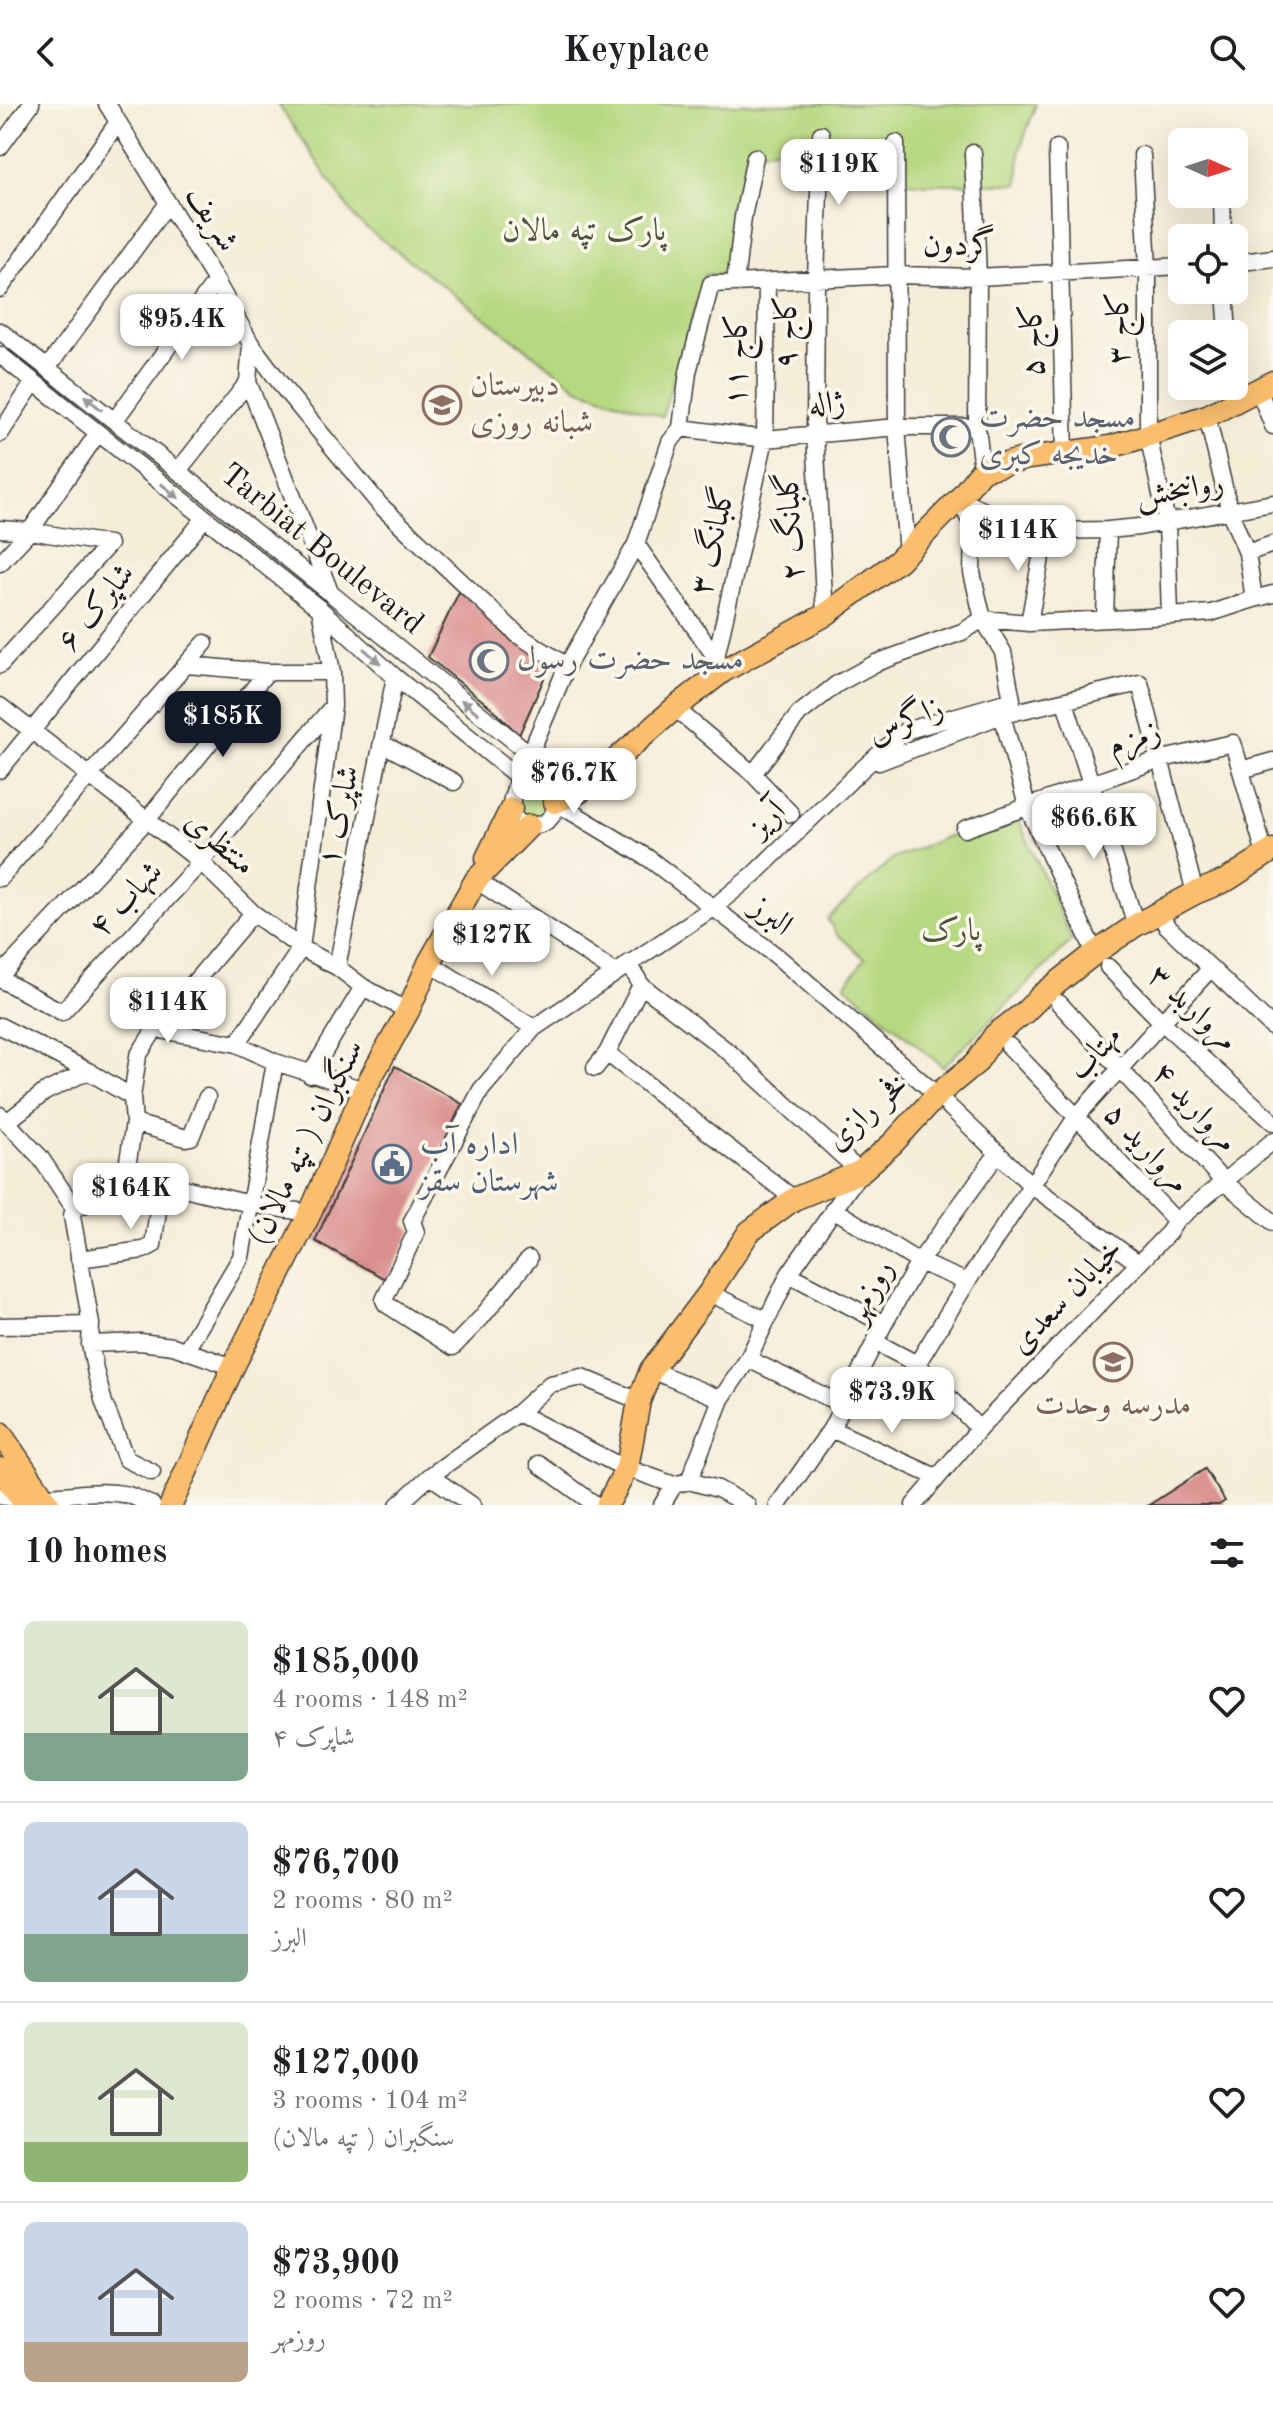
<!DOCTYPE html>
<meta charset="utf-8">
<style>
:root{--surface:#fff;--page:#f2f2f2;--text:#202124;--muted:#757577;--line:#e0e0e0;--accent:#111827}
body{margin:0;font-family:"Old Standard TT",Amiri,serif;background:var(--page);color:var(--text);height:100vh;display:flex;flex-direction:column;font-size:30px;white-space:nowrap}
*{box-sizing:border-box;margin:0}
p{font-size:26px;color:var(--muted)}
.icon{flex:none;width:44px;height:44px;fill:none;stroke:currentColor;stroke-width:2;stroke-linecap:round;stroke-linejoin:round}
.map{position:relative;height:1401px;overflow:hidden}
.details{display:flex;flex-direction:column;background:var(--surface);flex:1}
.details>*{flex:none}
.needle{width:52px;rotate:93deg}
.buttons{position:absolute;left:1168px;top:24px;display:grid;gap:16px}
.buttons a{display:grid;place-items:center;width:80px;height:80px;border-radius:12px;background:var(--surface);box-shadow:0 8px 32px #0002;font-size:40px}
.price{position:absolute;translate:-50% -68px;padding:0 18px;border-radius:16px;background:#fff;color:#222;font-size:26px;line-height:52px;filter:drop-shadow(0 2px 4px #0008)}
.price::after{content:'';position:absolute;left:50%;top:48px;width:24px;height:18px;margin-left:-12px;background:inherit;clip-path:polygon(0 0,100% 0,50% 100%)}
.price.selected{background:var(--accent);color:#fff}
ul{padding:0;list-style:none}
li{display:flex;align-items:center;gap:24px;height:200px;padding:0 24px}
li+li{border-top:2px solid var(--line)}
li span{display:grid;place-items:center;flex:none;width:224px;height:160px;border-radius:12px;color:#555}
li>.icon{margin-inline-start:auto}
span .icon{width:96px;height:96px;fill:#fffc;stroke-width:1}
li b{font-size:34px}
h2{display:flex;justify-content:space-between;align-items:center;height:96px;padding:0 24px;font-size:34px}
header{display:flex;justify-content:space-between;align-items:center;height:104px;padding:0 24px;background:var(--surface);font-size:36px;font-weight:700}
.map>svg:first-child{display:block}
.green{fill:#b6d880;stroke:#697a4e;stroke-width:2}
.building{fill:#da8f8e}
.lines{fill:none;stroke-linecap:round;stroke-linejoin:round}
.minor-casing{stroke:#3d3b38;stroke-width:19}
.major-casing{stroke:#3d3b38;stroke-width:25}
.minor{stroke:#fff;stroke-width:16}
.major{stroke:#fabe6e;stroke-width:22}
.oneway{fill:#999}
.labels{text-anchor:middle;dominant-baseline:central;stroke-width:7;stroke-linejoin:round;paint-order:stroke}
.street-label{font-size:32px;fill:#1c1c1c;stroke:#fbf7ec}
.park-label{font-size:32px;fill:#4a543a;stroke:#fbf7ec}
.education-label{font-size:32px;fill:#785e54;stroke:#fbf7ec;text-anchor:start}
.worship-label{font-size:32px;fill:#5b616d;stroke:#fbf7ec;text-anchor:start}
.service-label{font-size:32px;fill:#4e5e75;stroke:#fbf7ec;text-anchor:start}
</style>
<header><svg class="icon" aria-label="back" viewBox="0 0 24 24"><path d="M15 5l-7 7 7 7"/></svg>Keyplace<svg class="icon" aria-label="search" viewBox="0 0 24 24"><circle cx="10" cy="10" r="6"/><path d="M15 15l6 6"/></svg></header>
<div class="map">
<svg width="1273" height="1401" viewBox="0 0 1273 1401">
<rect width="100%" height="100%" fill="#fbf7ec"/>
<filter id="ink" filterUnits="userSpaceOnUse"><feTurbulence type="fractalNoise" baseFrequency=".0125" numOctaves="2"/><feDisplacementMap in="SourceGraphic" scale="16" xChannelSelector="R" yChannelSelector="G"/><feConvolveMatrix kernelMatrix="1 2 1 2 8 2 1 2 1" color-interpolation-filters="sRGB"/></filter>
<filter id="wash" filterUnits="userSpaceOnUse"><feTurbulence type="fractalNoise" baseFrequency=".006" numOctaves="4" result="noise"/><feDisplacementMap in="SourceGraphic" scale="32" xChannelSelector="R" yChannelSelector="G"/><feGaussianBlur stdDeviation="1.8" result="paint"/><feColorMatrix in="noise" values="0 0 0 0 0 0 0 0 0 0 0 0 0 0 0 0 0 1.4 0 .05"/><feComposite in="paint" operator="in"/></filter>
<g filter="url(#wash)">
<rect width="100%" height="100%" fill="#f5edd8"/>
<!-- green -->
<path class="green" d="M278,0H1036L1020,46L1018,80H928L869,74L798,43L747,48L732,169L705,171L662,313L578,284L357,117Z
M532,677L555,705L526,722L512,692L518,683Z
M1018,715L1072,836L943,963L845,881L865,855L837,830L827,815L892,755L965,725Z"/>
<g id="blocks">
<!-- building -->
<path class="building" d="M459,488L550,561L519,631L493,605L428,553Z
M395,962L462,1000L405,1120L412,1126L387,1176L315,1137Z
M1205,1365L1225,1397L1219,1401H1149Z"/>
</g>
</g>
<g filter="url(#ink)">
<use href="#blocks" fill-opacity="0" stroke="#3d3b38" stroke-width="2"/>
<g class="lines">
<!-- minor casing -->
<g class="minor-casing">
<path id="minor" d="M107,0L216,177L251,240L248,278L330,488
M821,30L816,175L815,330L825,511
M896,39L897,323L907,449
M0,43L31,0
M1057,44L1065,350
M973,49L978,173L977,323L982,366
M1142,51L1148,164V331L1167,418L1170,512
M1222,90L1223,134
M1234,159L1273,154
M735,179L895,171L978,173L1182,162
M0,185L118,18
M1225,186L1228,230
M0,227L225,404L530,650C533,658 534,667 538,675C543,684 554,686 555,699C558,723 519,731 512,708C508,694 518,685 517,672L395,573L320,505L0,251
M251,240L286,287L380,401L518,531L567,562
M48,263L168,99
M1259,287L1273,322
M1207,312L1230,408L1247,449
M115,316L216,177
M681,324L765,335L897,323H977
M0,330L34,278
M178,367L248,278
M959,395L987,408L1046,427L1108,426L1139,423L1273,399
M0,425L30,427L109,440
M636,440L719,558
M0,459L30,427L98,329
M1254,495L1273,490
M1105,514L1108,426
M1029,519L1046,427
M716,553L765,335L767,178
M0,561L109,440
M187,561L267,568H332
M1065,598L1136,821
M0,602L201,758L253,809L301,844L337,863L363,883L408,907
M675,604L753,670
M1002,611L1027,702L1095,849
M383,640L454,678
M530,650L567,562L636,440L670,338L681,324L688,268L711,180L735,179L743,113L755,53
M879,658L1002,611L1140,579L1195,789
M0,666L204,415
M1241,666L1273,657
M555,698L648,754L778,853L937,991L1031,1081L1138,1159
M791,710L753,670L799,610L837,580L876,559L962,528L983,515L1029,519L1170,512L1211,509L1254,495L1247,449L1273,440
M965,725L1158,656L1233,639L1265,750
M0,774L205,539
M476,776L616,869
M1161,809L1166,821L1273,924
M429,859L534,924
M629,859L641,881L730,949L860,1068L789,1170L748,1255L721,1295L689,1377
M337,863L395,573
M1108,863L1163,919L1273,1018
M0,872L147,716L267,568
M0,875L62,908L201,758L333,602
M1059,899L1223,1077L1273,1118
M0,922L88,967L132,993
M155,925L237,940L275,958L364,986
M237,940L301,844L333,602L332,568L320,505
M1009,942L1176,1117
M607,949L794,1095
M595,964L607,949L641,881
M310,971L363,883
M0,1011L40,1053L74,1104L72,1112L91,1220L90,1240L96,1270L104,1299L126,1355L152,1368
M8,1017L45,988L88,967
M134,1019L186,1034L191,1033L207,993
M126,1070L250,1100L310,1109
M74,1104L123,1088L134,1019L132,993L138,952L155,925L253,809
M833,1105L919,1158L967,1178
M79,1155L143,1146L153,1141L162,1079
M529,1155L481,1214L453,1243L386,1200L384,1196L416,1128L412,1117L481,986L534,924L714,803L753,771L860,667L905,627L1012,596L1003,548L983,515L972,469L973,423L959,395
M789,1170L884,1220
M709,1189L766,1216
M0,1222L91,1220
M875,1238L917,1260L979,1325
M90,1240L140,1238L173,1242L233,1263
M186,1246L241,1153L275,958
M748,1255L841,1300
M917,1260L967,1178L1077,1012L1211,864
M651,1266L721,1295
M518,1309L626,1365
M831,1325L936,1373
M539,1360L596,1401
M627,1364L674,1381L689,1377L718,1385L747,1401
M430,1372L472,1401
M0,1392C42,1399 86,1382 128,1391C136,1393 144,1398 152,1401
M398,1401L430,1372L518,1309L550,1280L582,1273L639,1297
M662,1401L674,1381
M778,1401L831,1325L884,1220L919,1158L998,1049
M914,1401L979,1325L1169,1128L1176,1117L1273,1037"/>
</g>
<!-- major casing -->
<g class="major-casing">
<path id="major" d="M555,698L579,688L675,604L723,567L825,511L898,457L959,395L982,366L1028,354L1110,343L1133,336L1207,312L1273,278
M487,754L511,705
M0,1329L49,1401
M0,1365L26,1401
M171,1401L233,1263L310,1109L364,986L408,907L429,859L476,776L529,722
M607,1401L627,1364L639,1297L651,1266L709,1189L749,1128L794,1095L860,1068L893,1039L937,991L976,959L995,931L1025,908L1042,891L1095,849L1136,821L1195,789L1227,776L1273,746"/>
</g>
<!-- minor -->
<use href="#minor" class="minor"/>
<!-- major -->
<use href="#major" class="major"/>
</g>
<!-- one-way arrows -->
<defs><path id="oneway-solid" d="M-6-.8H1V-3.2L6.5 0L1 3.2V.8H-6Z" transform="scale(2)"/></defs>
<g class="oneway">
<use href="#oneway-solid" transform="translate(93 299) rotate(-141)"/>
<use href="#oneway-solid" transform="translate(170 387) rotate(39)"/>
<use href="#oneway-solid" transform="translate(372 552) rotate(42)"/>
<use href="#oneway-solid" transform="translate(470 603) rotate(-141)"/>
</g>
</g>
<!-- icons -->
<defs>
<g id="school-ring" transform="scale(2)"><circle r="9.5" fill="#fbf7ec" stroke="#8d6e63" stroke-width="1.5"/><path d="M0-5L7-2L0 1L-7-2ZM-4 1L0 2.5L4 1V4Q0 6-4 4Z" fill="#8d6e63"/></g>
<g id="mosque-ring" transform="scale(2)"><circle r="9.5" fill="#fbf7ec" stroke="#6b7280" stroke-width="1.5"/><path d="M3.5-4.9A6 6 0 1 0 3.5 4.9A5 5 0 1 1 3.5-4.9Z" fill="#6b7280"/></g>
<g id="civic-ring" transform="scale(2)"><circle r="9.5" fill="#fbf7ec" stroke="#5c6f8a" stroke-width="1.5"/><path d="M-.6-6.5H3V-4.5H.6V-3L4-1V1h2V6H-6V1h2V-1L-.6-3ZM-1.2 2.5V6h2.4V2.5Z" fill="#5c6f8a"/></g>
</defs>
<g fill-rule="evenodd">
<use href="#school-ring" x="442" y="301"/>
<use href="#mosque-ring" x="951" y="333"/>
<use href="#mosque-ring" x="489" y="557"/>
<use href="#civic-ring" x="392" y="1060"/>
<use href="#school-ring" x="1113" y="1258"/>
</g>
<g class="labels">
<!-- street labels -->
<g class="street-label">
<text transform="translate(211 115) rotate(58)">شریف</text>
<text x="959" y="143">گردون</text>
<text transform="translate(1120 224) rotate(-90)">کاج ۳</text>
<text transform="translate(788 228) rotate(-90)">کاج ۹</text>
<text transform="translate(1034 236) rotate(-92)">کاج ۵</text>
<text transform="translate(738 256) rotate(-89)">کاج ۱۱</text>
<text transform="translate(827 301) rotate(-5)">ژاله</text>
<text transform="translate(1180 387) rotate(-9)">روانبخش</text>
<text transform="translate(792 422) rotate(-93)">گلبانگ ۲</text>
<text transform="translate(714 437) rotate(-77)">گلبانگ ۳</text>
<text transform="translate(321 446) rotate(39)">Tarbiat Boulevard</text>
<text transform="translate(97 504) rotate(-51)">شاپرک ۶</text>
<text transform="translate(906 618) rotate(-22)">زاگرس</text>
<text transform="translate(1135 636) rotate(-18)">زمزم</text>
<text transform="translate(340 712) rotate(-78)">شاپرک ۱</text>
<text transform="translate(768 716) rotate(-44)">آریز</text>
<text transform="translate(219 740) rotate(41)">منتظری</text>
<text transform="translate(127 796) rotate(-47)">شهاب ۴</text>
<text transform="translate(771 813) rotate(39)">البرز</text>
<text transform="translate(1192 905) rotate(43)">مرواربد ۳</text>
<text transform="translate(1096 950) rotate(-47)">مهتاب</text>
<text transform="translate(1194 1004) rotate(47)">مروارید ۴</text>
<text transform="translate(868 1009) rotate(-42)">فخر رازی</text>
<text transform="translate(307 1039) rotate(-64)">سنگبران ( تپه مالان)</text>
<text transform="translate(1146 1045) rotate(47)">مروارید ۵</text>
<text transform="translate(871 1188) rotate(-61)">روزمهر</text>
<text transform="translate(1067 1193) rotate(-46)">خیابان سعدی</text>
</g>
<!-- park labels -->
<g class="park-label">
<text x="584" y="128">پارک تپه مالان</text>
<text x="951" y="828">پارک</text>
</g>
<!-- education labels -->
<g class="education-label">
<text x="470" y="283">دبیرستان<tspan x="470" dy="37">شبانه روزی</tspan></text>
<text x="1113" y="1302" text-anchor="middle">مدرسه وحدت</text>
</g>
<!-- worship labels -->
<g class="worship-label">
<text x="979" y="315">مسجد حضرت<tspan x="979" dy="37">خدیجه کبری</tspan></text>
<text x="517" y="557">مسجد حضرت رسول</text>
</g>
<!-- service labels -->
<g class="service-label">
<text x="420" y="1042">اداره آب<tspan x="420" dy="37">شهرستان سقز</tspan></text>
</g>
</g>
</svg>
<div class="buttons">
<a><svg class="needle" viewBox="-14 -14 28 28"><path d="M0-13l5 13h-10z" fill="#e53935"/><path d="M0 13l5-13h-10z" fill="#757577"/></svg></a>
<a><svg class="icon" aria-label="locate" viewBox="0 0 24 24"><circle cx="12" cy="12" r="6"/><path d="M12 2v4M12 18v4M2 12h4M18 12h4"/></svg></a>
<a><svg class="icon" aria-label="layers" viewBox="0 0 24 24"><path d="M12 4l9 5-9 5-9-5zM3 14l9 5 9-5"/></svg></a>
</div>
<b class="price" style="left:839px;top:103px">$119K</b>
<b class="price" style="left:182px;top:258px">$95.4K</b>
<b class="price" style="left:1018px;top:469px">$114K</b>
<b class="price selected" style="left:223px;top:655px">$185K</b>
<b class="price" style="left:574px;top:712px">$76.7K</b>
<b class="price" style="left:1094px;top:757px">$66.6K</b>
<b class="price" style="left:492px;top:874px">$127K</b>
<b class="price" style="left:168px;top:941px">$114K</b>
<b class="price" style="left:131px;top:1127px">$164K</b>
<b class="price" style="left:892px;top:1331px">$73.9K</b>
</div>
<section class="details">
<h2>10 homes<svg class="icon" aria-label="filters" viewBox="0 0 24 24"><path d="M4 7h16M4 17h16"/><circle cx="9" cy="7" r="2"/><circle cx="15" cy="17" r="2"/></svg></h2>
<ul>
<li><span style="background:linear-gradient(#dfe7d0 70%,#7fa58c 0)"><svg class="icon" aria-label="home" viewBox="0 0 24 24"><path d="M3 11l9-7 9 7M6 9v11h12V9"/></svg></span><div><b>$185,000</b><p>4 rooms · 148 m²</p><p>شاپرک ۴</p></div><svg class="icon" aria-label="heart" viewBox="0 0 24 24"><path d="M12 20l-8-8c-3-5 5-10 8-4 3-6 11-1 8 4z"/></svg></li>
<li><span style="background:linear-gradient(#c9d6e8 70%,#7fa58c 0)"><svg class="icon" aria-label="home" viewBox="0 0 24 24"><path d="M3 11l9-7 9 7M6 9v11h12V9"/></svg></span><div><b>$76,700</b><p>2 rooms · 80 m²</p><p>البرز</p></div><svg class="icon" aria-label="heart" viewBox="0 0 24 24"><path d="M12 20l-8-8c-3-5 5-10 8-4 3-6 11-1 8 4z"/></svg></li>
<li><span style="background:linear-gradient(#dfe7d0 75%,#8fb573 0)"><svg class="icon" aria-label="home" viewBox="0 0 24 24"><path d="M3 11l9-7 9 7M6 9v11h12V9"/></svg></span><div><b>$127,000</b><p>3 rooms · 104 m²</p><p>سنگبران ( تپه مالان)</p></div><svg class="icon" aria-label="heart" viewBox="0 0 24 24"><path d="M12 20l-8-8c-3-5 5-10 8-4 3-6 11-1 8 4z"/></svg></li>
<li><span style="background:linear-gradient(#c9d6e8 75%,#b9a48a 0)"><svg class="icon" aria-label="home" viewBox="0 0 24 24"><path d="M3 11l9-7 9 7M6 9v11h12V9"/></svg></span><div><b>$73,900</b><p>2 rooms · 72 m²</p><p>روزمهر</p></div><svg class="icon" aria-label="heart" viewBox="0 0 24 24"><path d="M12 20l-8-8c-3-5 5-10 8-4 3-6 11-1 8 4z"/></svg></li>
</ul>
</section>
